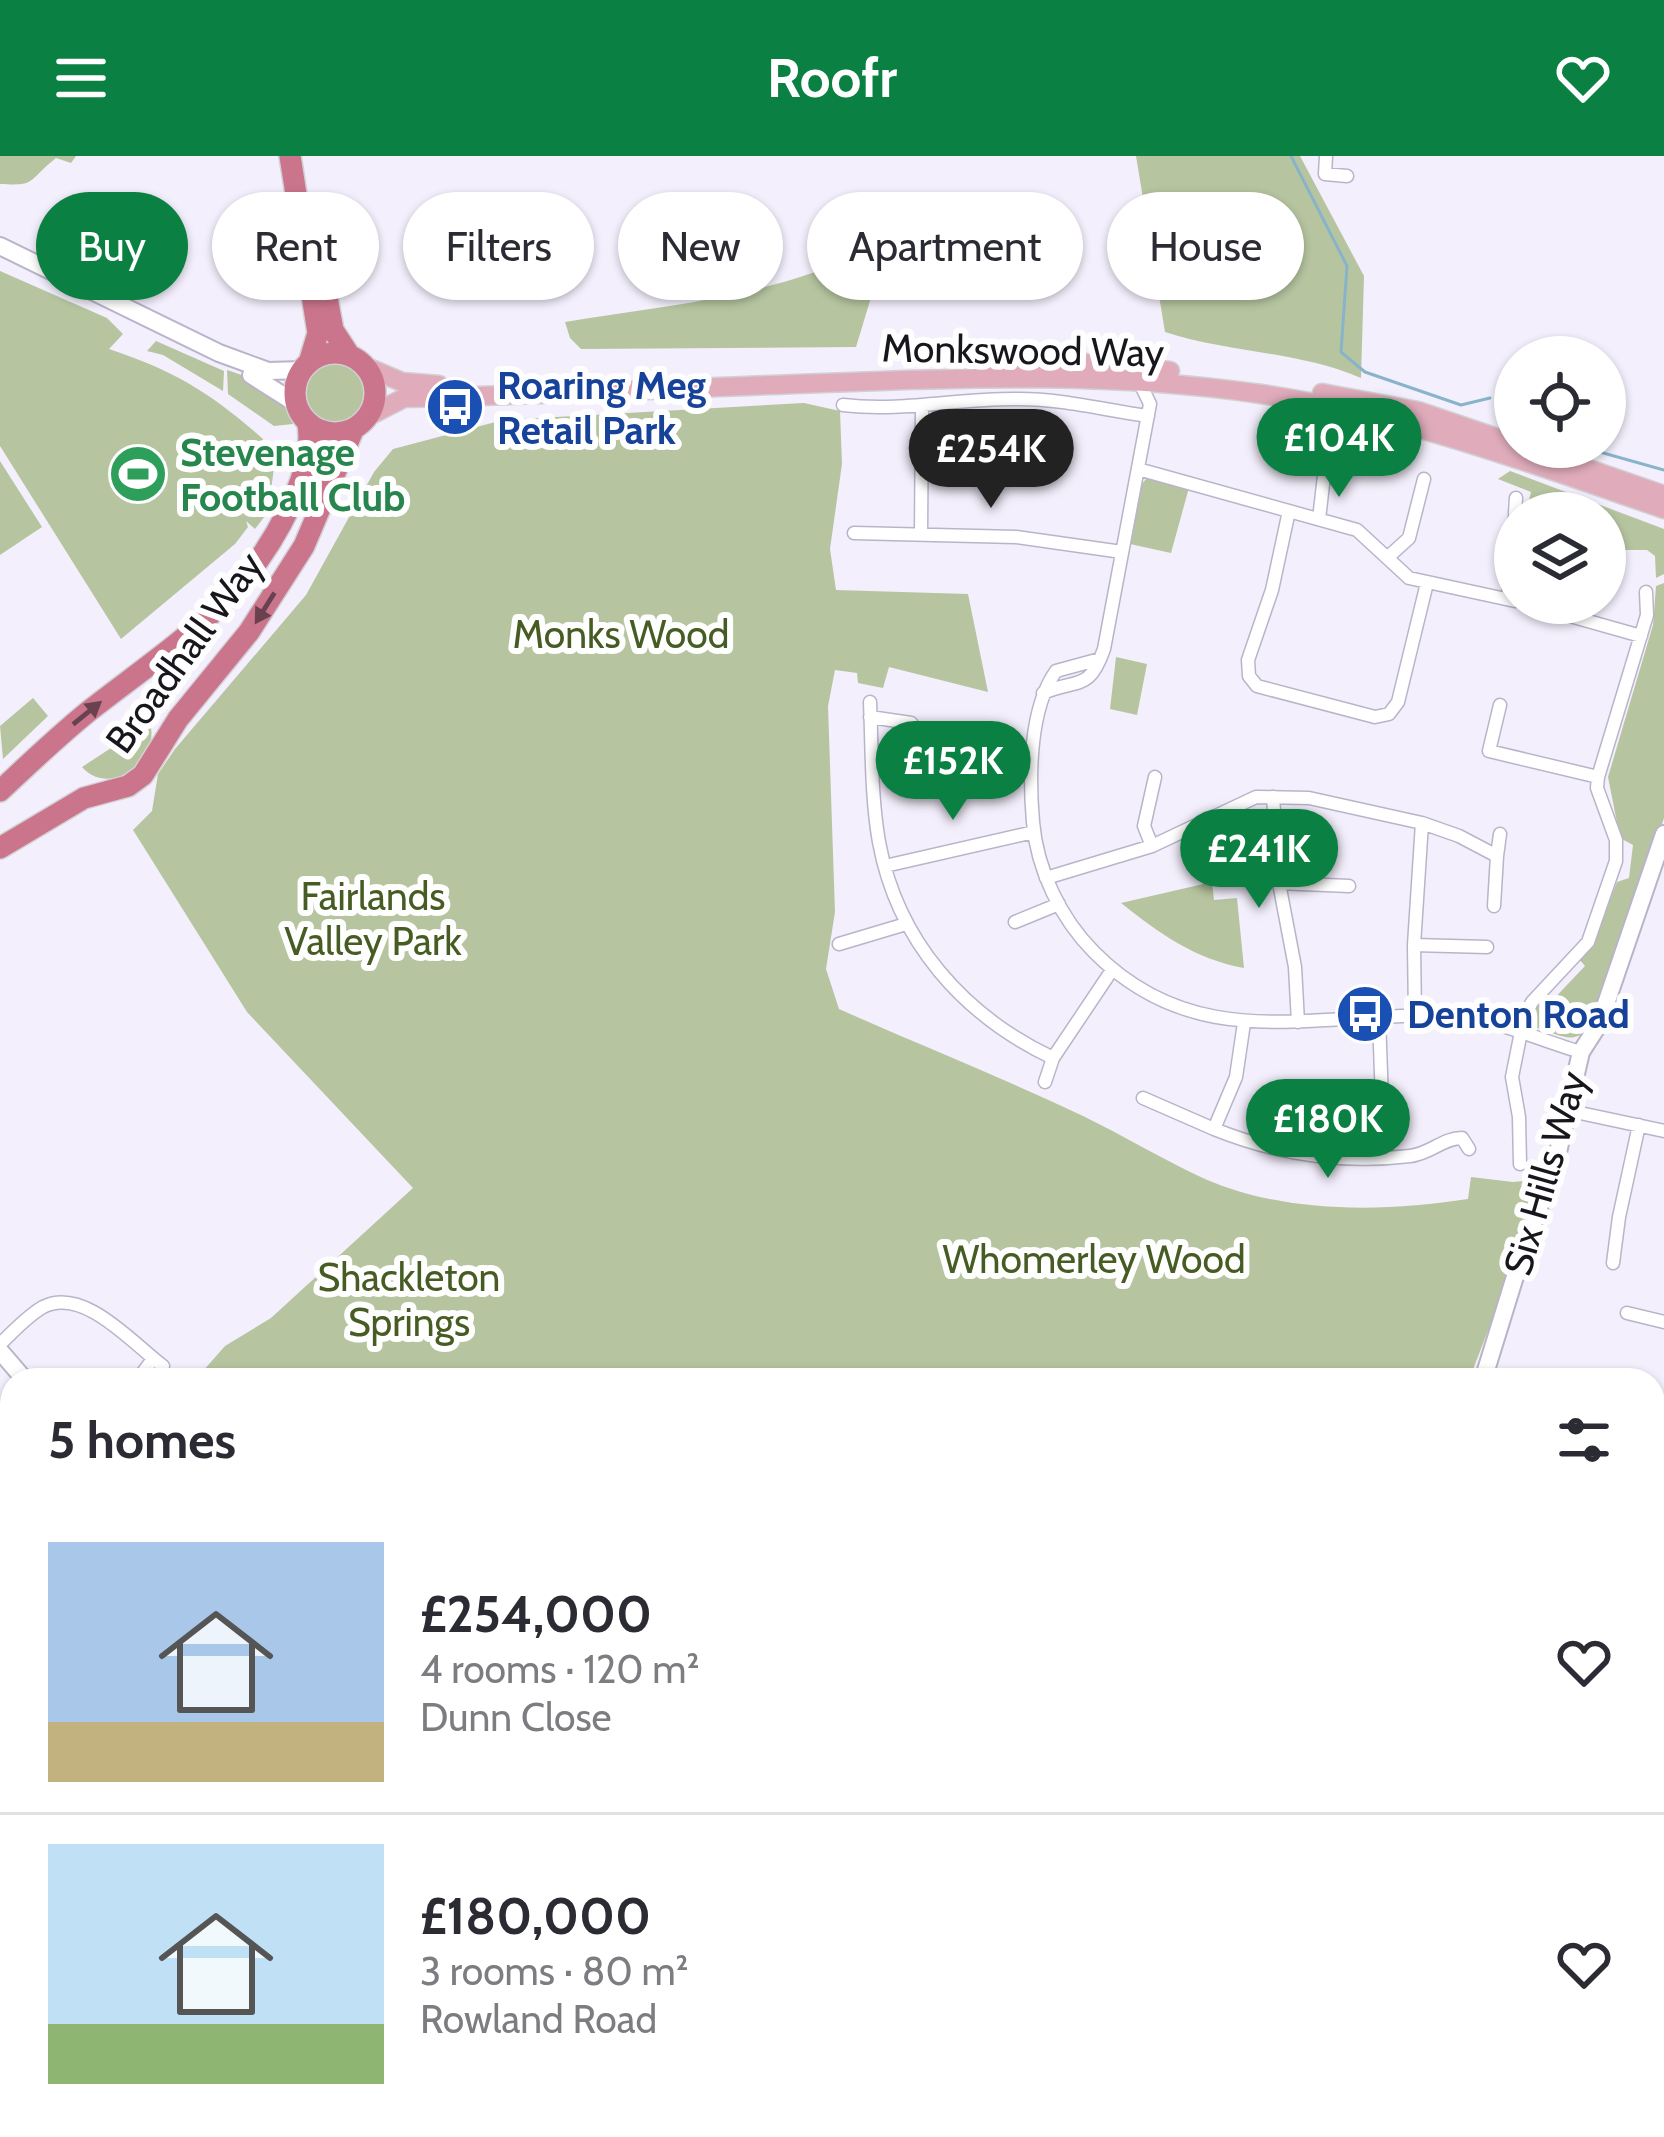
<!DOCTYPE html>
<meta charset="utf-8">
<style>
:root{--surface:#fff;--page:#f7f7f7;--text:#2b2b33;--muted:#7c7c81;--line:#e1e1e2;--accent:#0b8043}
body{margin:0;font-family:Cabin,sans-serif;background:var(--page);color:var(--text);height:100vh;display:flex;flex-direction:column;font-size:45px;white-space:nowrap}
*{box-sizing:border-box;margin:0}
p{font-size:39px;color:var(--muted)}
.icon{flex:none;width:66px;height:66px;fill:none;stroke:currentColor;stroke-width:2;stroke-linecap:round;stroke-linejoin:round}
.map{position:relative;flex:1;overflow:hidden}
.sheet{position:absolute;left:0px;top:1212px;width:1665px;height:771px;display:flex;flex-direction:column;background:var(--surface);border-radius:36px 36px 0 0;box-shadow:0 3px 9px #0004}
.sheet>*{flex:none}
.top-card{position:absolute;left:36px;top:36px;width:1593px;height:108px;display:flex;gap:24px}
.buttons{position:absolute;left:1494px;top:180px;display:grid;gap:24px}
.buttons a{display:grid;place-items:center;width:132px;height:132px;border-radius:50%;background:var(--surface);box-shadow:0 3px 9px #0004;font-size:60px}
.price{position:absolute;translate:-50% -102px;padding:0 27px;border-radius:42px;background:var(--accent);color:#fff;font-size:39px;line-height:78px;filter:drop-shadow(0 3px 6px #0008)}
.price::after{content:'';position:absolute;left:50%;top:72px;width:36px;height:27px;margin-left:-18px;background:inherit;clip-path:polygon(0 0,100% 0,50% 100%)}
.price.active{background:#222;color:#fff}
ul{padding:0;list-style:none}
li{display:flex;align-items:center;gap:36px;height:300px;padding:0 48px}
li+li{border-top:3px solid var(--line)}
li span{display:grid;place-items:center;flex:none;width:336px;height:240px;border-radius:0px;color:#555}
li>.icon{margin-inline-start:auto}
span .icon{width:144px;height:144px;fill:#fffc;stroke-width:1}
li b{font-size:51px}
h2{display:flex;justify-content:space-between;align-items:center;height:144px;padding:0 48px;font-size:51px}
.pill{padding:0 42px;border-radius:54px;background:var(--surface);box-shadow:0 3px 9px #0004;font-size:42px;line-height:108px}
.pill.active{background:var(--accent);color:#fff}
header{display:flex;justify-content:space-between;align-items:center;height:156px;padding:0 48px;background:var(--accent);color:#fff;font-size:54px;font-weight:700}
.map>svg:first-child{display:block}
.green{fill:#b6c5a0}
.lines{fill:none;stroke-linecap:round;stroke-linejoin:round}
.stream{stroke:#88b4c9;stroke-width:3}
.street-casing{stroke:#bab4c9;stroke-width:15}
.secondary-casing{stroke:#bab4c9;stroke-width:20}
.primary-casing{stroke:#d1d0d2;stroke-width:21}
.highway-casing{stroke:#d1d0d2;stroke-width:24}
.street{stroke:#fff;stroke-width:12}
.secondary{stroke:#fff;stroke-width:16}
.primary{stroke:#e0acbb;stroke-width:18}
.highway{stroke:#cb758d;stroke-width:21}
.oneway{fill:#69414f}
.labels{text-anchor:middle;dominant-baseline:central;stroke-width:12;stroke-linejoin:round;paint-order:stroke}
.street-label{font-size:39px;fill:#18161d;stroke:#fefefe}
.transit-label{font-size:39px;font-weight:bold;fill:#164399;stroke:#fefefe;text-anchor:start}
.leisure-label{font-size:39px;font-weight:bold;fill:#27864d;stroke:#fefefe;text-anchor:start}
.park-label{font-size:39px;fill:#475c23;stroke:#fefefe}
</style>
<header><svg class="icon" aria-label="menu" viewBox="0 0 24 24"><path d="M4 6h16M4 12h16M4 18h16"/></svg>Roofr<svg class="icon" aria-label="heart" viewBox="0 0 24 24"><path d="M12 20l-8-8c-3-5 5-10 8-4 3-6 11-1 8 4z"/></svg></header>
<div class="map">
<svg width="1664" height="1981" viewBox="0 0 1664 1981">
<rect width="100%" height="100%" fill="#f3effc"/>
<!-- green -->
<path class="green" d="M0,0H76L71,7L56,2C26,26 37,30 0,28Z
M1136,0H1300L1364,120L1361,222C1298,195 1230,197 1165,176Z
M858,99L883,102L856,191L581,193L570,182L565,166C664,150 766,141 858,99Z
M0,115L107,162L123,178L109,193C175,215 211,237 263,283L262,293L276,297L268,356L255,373L246,365L248,371L235,388L121,483L0,290Z
M156,185L224,215L223,235L163,199L147,195Z
M302 238a33 33 0 1 1 66 0a33 33 0 1 1-66 0Z
M227,214C257,224 283,235 293,268L274,270L228,238Z
M804,247L840,255L842,308L830,393L836,434L968,438L988,536L889,511L883,532L858,527L857,517L835,514L828,550L835,756L826,813L839,853C920,889 1003,922 1083,960C1124,980 1164,1004 1205,1023C1285,1058 1384,1056 1468,1043L1471,1021L1513,1026L1546,1023L1469,1224H195L225,1190L271,1162L413,1032L247,856L133,674L152,655L158,618L175,593L306,439L374,316L393,293L503,264Z
M0,305L42,371L0,399Z
M1510,315L1664,373V418L1656,422L1655,400L1647,394H1605V357H1526L1531,336L1498,323Z
M1160,320L1190,328L1171,397L1130,388L1141,329L1146,323Z
M1664,427V662L1597,866C1574,890 1566,881 1537,872L1531,859L1540,846L1546,851L1585,810L1579,803L1592,788L1617,726L1629,722L1633,689L1620,682L1608,621L1653,469L1656,430Z
M1116,501L1147,508L1137,559L1110,553Z
M33,542L48,560L3,603L0,570Z
M147,559C158,583 147,597 134,617C115,623 97,628 82,611L114,590Z
M1212,726L1214,744L1237,742L1244,812C1195,803 1160,778 1121,747Z
M831,1971H1323L1332,1981H849Z"/>
<g class="lines">
<!-- stream -->
<path class="stream" d="M1291,0L1347,110L1341,196L1365,216L1461,249L1490,242
M1582,291L1664,314"/>
<!-- street casing -->
<g class="street-casing">
<path id="street" d="M1326,0L1325,18L1347,20
M843,249C903,256 959,242 1019,243C1063,243 1104,254 1148,260
M1138,313L1357,374L1409,422L1515,445
M1289,355L1272,434L1248,504L1249,520L1257,530L1375,561L1389,558L1398,546L1427,427
M1515,357L1516,342
M1319,363L1327,294
M854,377L1016,381L1122,396
M921,379L922,252
M1387,402L1409,382L1424,323
M1508,443L1515,360
M1524,447L1641,480
M1100,503L1056,515C1029,553 1029,621 1033,666C1037,714 1061,763 1094,796C1202,905 1325,851 1458,861C1499,864 1541,885 1581,896
M1043,537C1078,522 1089,536 1104,493L1150,248L1139,225
M870,546C872,592 871,641 879,686C897,785 964,860 1053,902L1112,814
M1500,549L1489,595L1598,621
M870,561L911,567L921,580L916,606L873,608
M1273,641L1279,727L1295,811L1298,866
M1152,690L1144,670L1155,621
M1497,700L1500,678
M885,710L1034,676
M1046,722L1152,690L1256,641L1309,642L1422,667L1459,680L1497,700L1494,750
M1279,727L1349,730
M1015,766L1059,748
M839,788L906,768
M1414,789L1487,791
M1415,860L1414,789L1422,667
M1379,862L1384,1001
M1045,926L1053,902
M1143,942L1214,973L1236,921L1244,867
M1566,954L1664,975
M1214,973C1276,998 1343,1008 1410,1000C1430,998 1443,982 1462,982L1469,993
M1520,1008L1519,961L1512,921L1524,861L1532,846L1588,786L1616,705V684L1597,632L1598,621L1647,459L1646,436
M1613,1107L1619,1061L1639,969
M1627,1157L1664,1166
M0,1188C13,1176 27,1160 43,1151C84,1130 133,1188 163,1210
M138,1223L153,1203
M0,1342L12,1329
M1653,1345L1664,1352
M1653,1566L1664,1577
M0,1609L12,1616
M0,1797L12,1801
M1653,1800L1664,1802
M92,1971C105,1981 123,1979 137,1971
M277,1971L328,1977L405,1971
M453,1971L454,1981
M639,1971L651,1981
M1450,1971L1463,1981"/>
</g>
<!-- secondary casing -->
<g class="secondary-casing">
<path id="secondary" d="M0,90L219,197L268,215L303,214
M251,219L295,247
M0,1195L25,1224
M1483,1224L1521,1101L1556,1005L1581,896L1599,868L1664,678
M0,1642L12,1619
M819,1971L832,1981
M871,1981L880,1971"/>
</g>
<!-- primary casing -->
<g class="primary-casing">
<path id="primary" d="M982,209L1083,207L1170,215
M369,212L402,226L439,229
M1322,237L1418,255L1515,288
M369,260L404,242C544,239 684,232 824,227C971,221 1115,217 1261,238C1399,258 1533,308 1664,353
M1525,291L1664,339"/>
</g>
<!-- highway casing -->
<g class="highway-casing">
<path id="highway" d="M290,0L318,177L309,207
M325,131L333,174L348,197
M295 237a40 40 0 1 1 80 0a40 40 0 1 1-80 0Z
M0,635C29,608 58,580 89,555C172,490 245,448 291,348C303,322 312,297 308,268
M0,692L84,642L128,630L143,619L178,563L249,476L304,390L354,272"/>
</g>
<!-- street -->
<use href="#street" class="street"/>
<!-- secondary -->
<use href="#secondary" class="secondary"/>
<!-- primary -->
<use href="#primary" class="primary"/>
<!-- highway -->
<use href="#highway" class="highway"/>
</g>
<!-- one-way arrows -->
<defs><path id="oneway-solid" d="M-6-.8H1V-3.2L6.5 0L1 3.2V.8H-6Z" transform="scale(3)"/></defs>
<g class="oneway">
<use href="#oneway-solid" transform="translate(265 452) rotate(122)"/>
<use href="#oneway-solid" transform="translate(87 557) rotate(-39)"/>
</g>
<!-- icons -->
<defs>
<g id="bus-disc" transform="scale(3)"><circle r="9.5" fill="#1a4fb4" stroke="#fefefe"/><path d="M-5-6H5V4H4V6H2V4H-2V6H-4V4H-5ZM-3.5-4V0h7V-4ZM-3.5 1.2v1.5H-2V1.2ZM2 1.2v1.5H3.5V1.2Z" fill="#fff"/></g>
<g id="stadium-disc" transform="scale(3)"><circle r="9.5" fill="#2e9e5b" stroke="#fefefe"/><path d="M0-5a6.5 5 0 1 0 0 10a6.5 5 0 1 0 0-10ZM-3.5-1.8h7v3.6h-7Z" fill="#fff"/></g>
</defs>
<g fill-rule="evenodd">
<use href="#bus-disc" x="455" y="251"/>
<use href="#stadium-disc" x="138" y="318"/>
<use href="#bus-disc" x="1365" y="858"/>
</g>
<g class="labels">
<!-- street labels -->
<g class="street-label">
<text transform="translate(1023 194) rotate(1)">Monkswood Way</text>
<text transform="translate(184 496) rotate(-54)">Broadhall Way</text>
<text transform="translate(1545 1017) rotate(-74)">Six Hills Way</text>
</g>
<!-- transit labels -->
<g class="transit-label">
<text x="497" y="229">Roaring Meg<tspan x="497" dy="45">Retail Park</tspan></text>
<text x="1407" y="858">Denton Road</text>
</g>
<!-- leisure labels -->
<g class="leisure-label">
<text x="180" y="296">Stevenage<tspan x="180" dy="45">Football Club</tspan></text>
</g>
<!-- park labels -->
<g class="park-label">
<text x="621" y="478">Monks Wood</text>
<text x="373" y="740">Fairlands<tspan x="373" dy="45">Valley Park</tspan></text>
<text x="1094" y="1103">Whomerley Wood</text>
<text x="409" y="1121">Shackleton<tspan x="409" dy="45">Springs</tspan></text>
</g>
</g>
</svg>
<div class="buttons">
<a><svg class="icon" aria-label="locate" viewBox="0 0 24 24"><circle cx="12" cy="12" r="6"/><path d="M12 2v4M12 18v4M2 12h4M18 12h4"/></svg></a>
<a><svg class="icon" aria-label="layers" viewBox="0 0 24 24"><path d="M12 4l9 5-9 5-9-5zM3 14l9 5 9-5"/></svg></a>
</div>
<b class="price" style="left:1339px;top:344px">£104K</b>
<b class="price active" style="left:991px;top:355px">£254K</b>
<b class="price" style="left:953px;top:667px">£152K</b>
<b class="price" style="left:1259px;top:755px">£241K</b>
<b class="price" style="left:1328px;top:1025px">£180K</b>
<div class="top-card">
<a class="pill active">Buy</a>
<a class="pill">Rent</a>
<a class="pill">Filters</a>
<a class="pill">New</a>
<a class="pill">Apartment</a>
<a class="pill">House</a>
</div>
<section class="sheet">
<h2>5 homes<svg class="icon" aria-label="filters" viewBox="0 0 24 24"><path d="M4 7h16M4 17h16"/><circle cx="9" cy="7" r="2"/><circle cx="15" cy="17" r="2"/></svg></h2>
<ul>
<li><span style="background:linear-gradient(#a9c7e8 75%,#c2b280 0)"><svg class="icon" aria-label="home" viewBox="0 0 24 24"><path d="M3 11l9-7 9 7M6 9v11h12V9"/></svg></span><div><b>£254,000</b><p>4 rooms · 120 m²</p><p>Dunn Close</p></div><svg class="icon" aria-label="heart" viewBox="0 0 24 24"><path d="M12 20l-8-8c-3-5 5-10 8-4 3-6 11-1 8 4z"/></svg></li>
<li><span style="background:linear-gradient(#bfe0f5 75%,#8fb573 0)"><svg class="icon" aria-label="home" viewBox="0 0 24 24"><path d="M3 11l9-7 9 7M6 9v11h12V9"/></svg></span><div><b>£180,000</b><p>3 rooms · 80 m²</p><p>Rowland Road</p></div><svg class="icon" aria-label="heart" viewBox="0 0 24 24"><path d="M12 20l-8-8c-3-5 5-10 8-4 3-6 11-1 8 4z"/></svg></li>
</ul>
</section>
</div>
